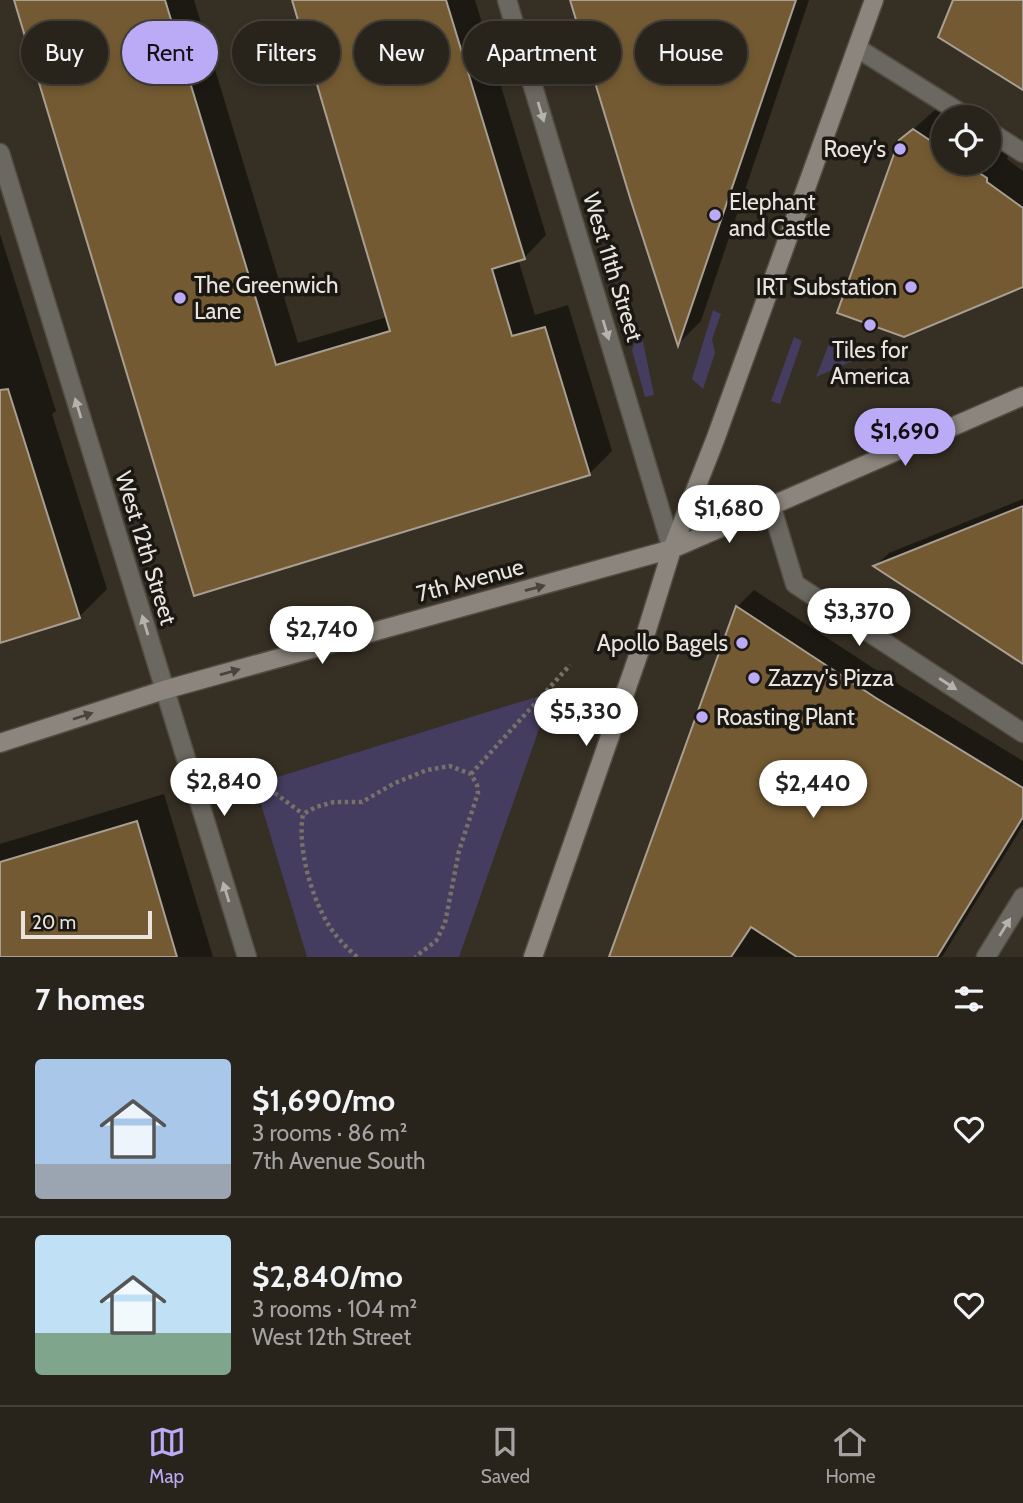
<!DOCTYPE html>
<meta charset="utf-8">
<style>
:root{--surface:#28231b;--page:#302b24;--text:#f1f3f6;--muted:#a5a4a3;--line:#44403a;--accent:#bbaaf6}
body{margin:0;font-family:Cabin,sans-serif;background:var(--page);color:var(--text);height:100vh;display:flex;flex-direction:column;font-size:26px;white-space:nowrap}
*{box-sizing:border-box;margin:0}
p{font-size:23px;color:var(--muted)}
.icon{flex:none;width:38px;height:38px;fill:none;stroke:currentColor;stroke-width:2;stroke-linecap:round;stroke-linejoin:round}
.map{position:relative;height:957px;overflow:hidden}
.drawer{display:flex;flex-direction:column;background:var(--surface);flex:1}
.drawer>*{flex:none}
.banner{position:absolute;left:21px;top:21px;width:982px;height:63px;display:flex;gap:14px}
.tools{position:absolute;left:931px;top:105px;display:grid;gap:14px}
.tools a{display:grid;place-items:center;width:70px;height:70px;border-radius:50%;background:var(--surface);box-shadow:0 4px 10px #0003,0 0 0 2px var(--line);font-size:35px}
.scale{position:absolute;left:21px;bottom:18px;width:131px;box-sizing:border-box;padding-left:7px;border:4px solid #e9e4dd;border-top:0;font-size:19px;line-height:24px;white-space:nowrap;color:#e9e4dd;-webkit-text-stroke:5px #1b1813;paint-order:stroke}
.price{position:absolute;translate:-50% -60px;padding:0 16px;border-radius:24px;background:#fff;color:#222;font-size:23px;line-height:46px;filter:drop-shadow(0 2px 4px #0008)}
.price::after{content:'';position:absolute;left:50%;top:42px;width:21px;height:16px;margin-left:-10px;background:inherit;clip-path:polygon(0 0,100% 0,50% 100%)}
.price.current{background:var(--accent);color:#111}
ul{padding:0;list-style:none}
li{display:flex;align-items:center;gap:21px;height:175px;padding:0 35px}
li+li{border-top:2px solid var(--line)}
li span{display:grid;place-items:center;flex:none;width:196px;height:140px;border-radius:7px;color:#555}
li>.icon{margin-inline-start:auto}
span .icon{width:84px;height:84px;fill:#fffc;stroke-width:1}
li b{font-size:30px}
h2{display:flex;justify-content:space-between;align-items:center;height:84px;padding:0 35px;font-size:30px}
.chip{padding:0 24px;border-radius:32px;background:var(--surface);box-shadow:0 4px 10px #0003,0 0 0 2px var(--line);font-size:24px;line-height:63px}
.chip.current{background:var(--accent);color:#111}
.tabs{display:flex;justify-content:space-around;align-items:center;height:98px;border-top:2px solid var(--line);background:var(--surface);font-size:19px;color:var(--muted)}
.tabs a{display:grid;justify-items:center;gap:4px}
.tabs .current{color:var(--accent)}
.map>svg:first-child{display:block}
.green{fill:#453d60}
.shadow{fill:#0007}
.building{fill:#735a32;stroke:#a89f92;stroke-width:2}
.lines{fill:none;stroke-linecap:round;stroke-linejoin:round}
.minor-casing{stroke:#534c42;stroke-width:21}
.secondary-casing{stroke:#534c42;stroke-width:21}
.path{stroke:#777167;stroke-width:4.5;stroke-dasharray:3.5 3.5;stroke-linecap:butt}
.minor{stroke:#6b6761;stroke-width:18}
.secondary{stroke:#8b857d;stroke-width:18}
.oneway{fill:#b7b2ab}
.oneway2{fill:#48443d}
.poi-dot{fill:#bbaaf6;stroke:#1b1813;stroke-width:2.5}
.labels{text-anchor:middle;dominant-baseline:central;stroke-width:7;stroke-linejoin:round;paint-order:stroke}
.poi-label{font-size:23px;fill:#e9e4dd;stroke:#1b1813;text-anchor:start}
.street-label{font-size:23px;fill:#e9e4dd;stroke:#1b1813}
</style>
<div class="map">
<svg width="1023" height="957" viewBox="0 0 1023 957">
<rect width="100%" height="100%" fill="#362f24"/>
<!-- green -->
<path class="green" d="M713,310L721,314L712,339L715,353L703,389L692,379Z
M640,327L654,395L645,397L632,350Z
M832,336L873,352L816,377Z
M794,337L802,341L780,404L771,401Z
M552,692L459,957H307L255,784Z"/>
<!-- shadow -->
<path class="shadow" d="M16,0H194L298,343L387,317L294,0H475L546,235L524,258L518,259L535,315L568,305L612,451L590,473L195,594Z
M572,0H809L701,321L679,343L633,201Z
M936,109L949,117H943V163H989V143L1008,156L1007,159L1023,171V286L900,141Z
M0,234L56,411L52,414L107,589L79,617L0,641Z
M1023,499V662L875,566L889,553Z
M754,590L893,681L1023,761V825L942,957H611L737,607Z
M164,794L213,957H0V844Z"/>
<!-- building -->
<path class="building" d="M14,0H165L276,365L390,331L292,0H446L525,259L492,269L512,336L545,327L590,475L194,596Z
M570,0H796L678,346L631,201Z
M953,0H1023V90L938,37Z
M913,129L943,149V163H964L987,178V182L1023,208V287L904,337L837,313L899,140Z
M8,389L80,618L0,643V390Z
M1023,506V664L873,566Z
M736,606L876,698L1023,788V817L937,957H797L751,927L731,957H609Z
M137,821L177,957H0V862Z"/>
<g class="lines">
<!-- minor casing -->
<g class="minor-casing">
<path id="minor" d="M507,0L672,549
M857,48L967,117
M989,131L1023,153
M0,153L247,957
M771,505L795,584L1023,733
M986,957L1023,897"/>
</g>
<!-- secondary casing -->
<g class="secondary-casing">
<path id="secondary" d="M0,743L164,690L672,549L1023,396
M533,957L646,633L672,549L715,440L874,0"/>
</g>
<!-- path -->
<path class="path" d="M241,768L303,814
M471,774L570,665
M357,957C346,947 336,937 328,924C311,896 297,847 303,814L316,807L334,802H362L395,783L427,770L450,766L471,774L477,785L478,793L459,851L445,923L436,941L415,957"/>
<!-- minor -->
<use href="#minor" class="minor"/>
<!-- secondary -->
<use href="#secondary" class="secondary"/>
</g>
<!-- one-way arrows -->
<defs><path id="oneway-solid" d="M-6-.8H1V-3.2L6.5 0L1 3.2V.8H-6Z" transform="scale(1.75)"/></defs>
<g class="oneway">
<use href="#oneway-solid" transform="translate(541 112) rotate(73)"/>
<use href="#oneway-solid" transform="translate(606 330) rotate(73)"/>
<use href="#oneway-solid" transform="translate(78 408) rotate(-107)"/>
<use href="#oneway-solid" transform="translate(145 625) rotate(-107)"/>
<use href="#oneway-solid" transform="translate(948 684) rotate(33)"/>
<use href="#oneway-solid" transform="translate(226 892) rotate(-107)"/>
<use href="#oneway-solid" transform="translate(1005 927) rotate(-58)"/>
</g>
<g class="oneway2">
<use href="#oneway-solid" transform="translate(535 588) rotate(-15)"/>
<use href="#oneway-solid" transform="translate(230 672) rotate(-16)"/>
<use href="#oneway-solid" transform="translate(83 716) rotate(-18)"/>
</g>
<!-- markers -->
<g class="poi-dot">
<circle cx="900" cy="149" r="7"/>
<circle cx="715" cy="215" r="7"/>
<circle cx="911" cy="287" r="7"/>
<circle cx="180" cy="298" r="7"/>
<circle cx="870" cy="325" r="7"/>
<circle cx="742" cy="643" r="7"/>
<circle cx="754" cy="678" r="7"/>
<circle cx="702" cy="717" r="7"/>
</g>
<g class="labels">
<!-- poi labels -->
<g class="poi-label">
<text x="886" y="149" text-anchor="end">Roey's</text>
<text x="729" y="202">Elephant<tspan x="729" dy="26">and Castle</tspan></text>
<text x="194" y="285">The Greenwich<tspan x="194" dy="26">Lane</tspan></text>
<text x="897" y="287" text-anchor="end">IRT Substation</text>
<text x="870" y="350" text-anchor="middle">Tiles for<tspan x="870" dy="26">America</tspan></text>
<text x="728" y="643" text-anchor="end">Apollo Bagels</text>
<text x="768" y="678">Zazzy's Pizza</text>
<text x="716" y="717">Roasting Plant</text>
</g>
<!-- street labels -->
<g class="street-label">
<text transform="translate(613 267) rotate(73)">West 11th Street</text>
<text transform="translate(146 548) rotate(73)">West 12th Street</text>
<text transform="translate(470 580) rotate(-15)">7th Avenue</text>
</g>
</g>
</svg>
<div class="tools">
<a><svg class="icon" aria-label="locate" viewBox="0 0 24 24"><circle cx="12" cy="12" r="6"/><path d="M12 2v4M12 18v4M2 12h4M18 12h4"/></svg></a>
</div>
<div class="scale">20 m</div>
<b class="price current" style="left:905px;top:468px">$1,690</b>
<b class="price" style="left:729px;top:545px">$1,680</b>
<b class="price" style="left:859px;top:648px">$3,370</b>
<b class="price" style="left:322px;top:666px">$2,740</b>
<b class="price" style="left:586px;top:748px">$5,330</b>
<b class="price" style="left:224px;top:818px">$2,840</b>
<b class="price" style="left:813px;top:820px">$2,440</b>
<div class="banner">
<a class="chip">Buy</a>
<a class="chip current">Rent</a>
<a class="chip">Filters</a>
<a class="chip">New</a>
<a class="chip">Apartment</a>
<a class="chip">House</a>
</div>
</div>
<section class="drawer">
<h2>7 homes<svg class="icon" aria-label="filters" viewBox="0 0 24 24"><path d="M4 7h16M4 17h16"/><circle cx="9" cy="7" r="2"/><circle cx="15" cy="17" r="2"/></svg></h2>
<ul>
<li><span style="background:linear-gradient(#a9c7e8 75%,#9aa5b1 0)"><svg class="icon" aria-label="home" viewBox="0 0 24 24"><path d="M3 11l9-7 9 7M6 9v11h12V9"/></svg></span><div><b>$1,690/mo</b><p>3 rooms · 86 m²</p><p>7th Avenue South</p></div><svg class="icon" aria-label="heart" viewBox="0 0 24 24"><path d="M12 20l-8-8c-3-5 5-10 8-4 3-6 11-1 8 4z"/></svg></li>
<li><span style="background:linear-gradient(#bfe0f5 70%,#7fa58c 0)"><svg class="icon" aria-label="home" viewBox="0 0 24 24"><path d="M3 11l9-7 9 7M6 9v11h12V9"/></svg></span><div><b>$2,840/mo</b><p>3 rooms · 104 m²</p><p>West 12th Street</p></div><svg class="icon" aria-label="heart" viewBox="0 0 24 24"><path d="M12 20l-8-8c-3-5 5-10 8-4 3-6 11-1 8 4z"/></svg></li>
</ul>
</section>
<nav class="tabs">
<a class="current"><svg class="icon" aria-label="map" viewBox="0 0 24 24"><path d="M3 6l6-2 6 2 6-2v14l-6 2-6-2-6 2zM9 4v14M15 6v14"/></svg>Map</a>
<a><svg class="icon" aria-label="saved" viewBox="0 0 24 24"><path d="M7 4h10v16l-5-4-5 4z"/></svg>Saved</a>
<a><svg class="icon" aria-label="home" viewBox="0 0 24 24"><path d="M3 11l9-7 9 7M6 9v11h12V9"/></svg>Home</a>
</nav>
